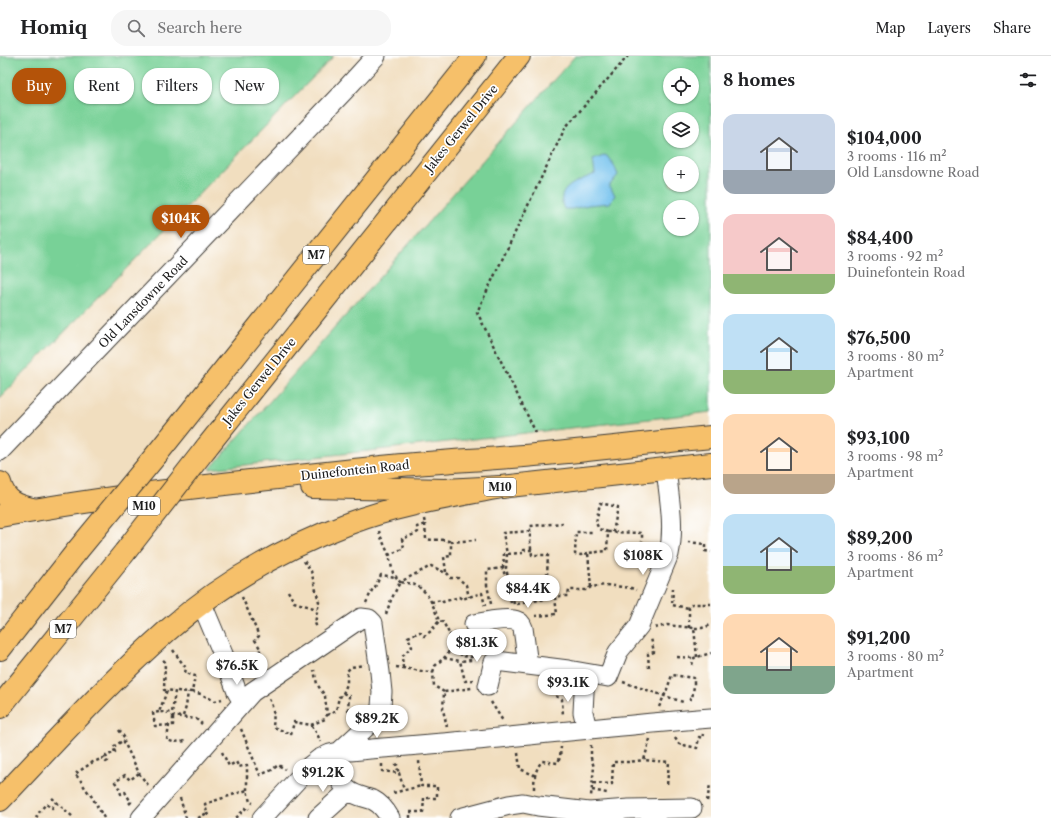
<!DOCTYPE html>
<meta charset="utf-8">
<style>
:root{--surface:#fff;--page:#f6f6f6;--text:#202124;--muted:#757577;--line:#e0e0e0;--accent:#b45309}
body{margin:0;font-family:"Libre Caslon Text",serif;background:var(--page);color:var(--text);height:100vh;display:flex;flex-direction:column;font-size:15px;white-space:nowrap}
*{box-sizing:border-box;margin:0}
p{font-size:13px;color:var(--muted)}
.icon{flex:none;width:22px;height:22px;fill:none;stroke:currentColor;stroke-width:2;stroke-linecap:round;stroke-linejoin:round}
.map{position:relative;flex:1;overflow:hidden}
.sheet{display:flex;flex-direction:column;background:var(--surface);width:340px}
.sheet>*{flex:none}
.top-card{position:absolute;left:12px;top:12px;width:380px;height:36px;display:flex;gap:8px}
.fabs{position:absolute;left:663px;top:12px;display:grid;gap:8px}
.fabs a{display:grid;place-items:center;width:36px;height:36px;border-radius:50%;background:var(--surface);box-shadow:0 1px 3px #0004;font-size:20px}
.price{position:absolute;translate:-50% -34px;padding:0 9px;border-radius:14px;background:#fff;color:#222;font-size:13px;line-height:26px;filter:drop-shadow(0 1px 2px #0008)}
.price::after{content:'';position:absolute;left:50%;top:24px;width:12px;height:9px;margin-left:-6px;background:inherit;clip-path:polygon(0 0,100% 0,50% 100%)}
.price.selected{background:var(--accent);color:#fff}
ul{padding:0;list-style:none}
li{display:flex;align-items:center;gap:12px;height:100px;padding:0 12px}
li span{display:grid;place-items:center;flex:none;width:112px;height:80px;border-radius:12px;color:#555}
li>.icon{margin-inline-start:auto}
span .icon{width:48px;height:48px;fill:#fffc;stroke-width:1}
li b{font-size:17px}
h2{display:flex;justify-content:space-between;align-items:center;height:48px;padding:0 12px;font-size:17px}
.tag{padding:0 14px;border-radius:16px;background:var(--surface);box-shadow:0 1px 3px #0004;font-size:14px;line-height:36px}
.tag.selected{background:var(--accent);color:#fff}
header{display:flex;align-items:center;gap:24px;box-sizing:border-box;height:56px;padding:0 20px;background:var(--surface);border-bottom:1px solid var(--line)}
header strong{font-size:19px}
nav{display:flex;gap:22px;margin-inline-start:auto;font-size:14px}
.search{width:280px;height:36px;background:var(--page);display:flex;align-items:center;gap:10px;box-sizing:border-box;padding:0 14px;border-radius:16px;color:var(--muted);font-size:15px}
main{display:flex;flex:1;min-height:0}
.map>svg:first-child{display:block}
.green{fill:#78d197;stroke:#4a765a;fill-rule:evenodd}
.water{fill:#72c1ed;stroke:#476e84}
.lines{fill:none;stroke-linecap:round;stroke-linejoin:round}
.minor-casing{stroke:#3c3934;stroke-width:21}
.major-casing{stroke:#3c3934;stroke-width:24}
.highway-casing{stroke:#3c3934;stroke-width:24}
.path{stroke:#3c3934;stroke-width:2.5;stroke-dasharray:3 3;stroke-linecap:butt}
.minor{stroke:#fff;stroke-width:19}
.major{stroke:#f6c06b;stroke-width:22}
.highway{stroke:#f6c06b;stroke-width:22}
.highway-bridge-casing{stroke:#3c3934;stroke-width:24;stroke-linecap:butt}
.highway-bridge{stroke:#f6c06b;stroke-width:22}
.labels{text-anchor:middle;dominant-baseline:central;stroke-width:3.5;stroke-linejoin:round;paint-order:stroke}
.shield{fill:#fff;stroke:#606060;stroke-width:1}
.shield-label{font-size:11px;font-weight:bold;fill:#1c1c1c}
.street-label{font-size:12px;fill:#1c1c1c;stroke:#fff}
</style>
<header>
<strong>Homiq</strong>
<div class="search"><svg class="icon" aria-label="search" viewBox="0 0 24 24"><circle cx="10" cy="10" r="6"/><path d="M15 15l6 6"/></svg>Search here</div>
<nav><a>Map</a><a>Layers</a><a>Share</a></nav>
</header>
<main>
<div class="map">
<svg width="711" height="762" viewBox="0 0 711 762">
<rect width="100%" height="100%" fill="#fff"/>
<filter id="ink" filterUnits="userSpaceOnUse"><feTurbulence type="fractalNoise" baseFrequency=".025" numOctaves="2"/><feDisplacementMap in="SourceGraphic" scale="8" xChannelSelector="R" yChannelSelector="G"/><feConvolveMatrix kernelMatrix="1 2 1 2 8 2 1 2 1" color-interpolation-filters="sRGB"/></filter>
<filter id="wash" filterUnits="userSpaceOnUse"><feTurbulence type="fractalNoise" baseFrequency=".012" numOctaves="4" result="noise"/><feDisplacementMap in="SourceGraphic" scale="16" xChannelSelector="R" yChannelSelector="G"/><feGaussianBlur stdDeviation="0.9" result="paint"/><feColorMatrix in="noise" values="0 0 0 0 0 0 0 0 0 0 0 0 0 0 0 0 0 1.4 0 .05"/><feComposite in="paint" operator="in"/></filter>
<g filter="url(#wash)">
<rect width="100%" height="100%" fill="#f1debf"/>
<!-- green -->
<path class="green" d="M0,0H334L0,342Z
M575,0H711V356L210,413ZM670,19H692V41H670ZM670,63H692V85H670ZM670,107H692V129H670ZM670,151H692V173H670Z"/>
<!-- water -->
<path class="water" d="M606,99L614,109L618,119L609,130L615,139L610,147L588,149L572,153H564C554,131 579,125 595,118L593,104Z"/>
</g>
<g filter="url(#ink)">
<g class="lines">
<!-- minor casing -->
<g class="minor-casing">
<path id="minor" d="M0,395L344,35L376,0
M202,548L223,598L237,636L243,646
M474,568C484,566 508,561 517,565C521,566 522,569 523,572L528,609
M585,617L583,656L587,673
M488,630L493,609L494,606L496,605L568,614L608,621L618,596L639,570L669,498C675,470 669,441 666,413
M339,696C388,691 438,688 487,683C562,676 636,668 711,662
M330,698C334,710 338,725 348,734C355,740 365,741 373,744C381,748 386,755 390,762
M141,762L252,636L361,562L369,563L373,567L380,616L382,636L381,651L376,662L339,696L330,698L319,703L310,710L262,762
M318,762L348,735
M460,762L509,749L523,747L538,750L589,756L629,753L692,752"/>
</g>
<!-- major casing -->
<g class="major-casing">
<path id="major" d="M0,427C5,447 19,450 36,454
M312,431L445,434L501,431L711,408
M0,460C130,436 261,424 392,410C444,405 495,403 546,398C601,393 656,386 711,381"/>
</g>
<!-- highway casing -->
<g class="highway-casing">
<path id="highway" d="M206,392L519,0
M157,398L475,0
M0,593L77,495
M0,651L125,496
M0,744C55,686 108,627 167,575C220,528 284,492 350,467C398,449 450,441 501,431"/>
</g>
<!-- path -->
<path class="path" d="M536,377L477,256L565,72L628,0
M424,463L425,468L417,471L418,476L415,478L402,483L404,492L389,499L393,517L400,526L431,510L448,518L450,522H458L466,529L469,541
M425,468L426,483C434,485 444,482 451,486
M379,475L380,479L389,499
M608,476L599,473L596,467L600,447L618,451L613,476
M688,486L705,488V495L711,496
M588,497L581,499L575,498L576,476H594
M304,505L311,515L319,546L315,567L317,572
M503,512L504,498L524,497V494H532
M446,516L444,501L451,500V486L476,484
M591,531L588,497L607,495L608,476L642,477V489L654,491
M673,532L672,549L689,552
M288,535L294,546L317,553
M242,541L259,580L255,584L261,594L251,600L253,615
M555,542L546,540L548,499H532L530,485V470L563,467
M431,546L442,544L443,546L459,541L462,543L482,537L485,550
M366,547L373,532L375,531L381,519L396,521
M491,548L487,529V514L503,512L511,547
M514,548L506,512L507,498L503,477L530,475
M517,548L545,543L546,540
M386,558L391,544L400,526C405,527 411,527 415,529C429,535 434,552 439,565L443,566L450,579
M535,560L557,558L555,542L560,540H568L569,534H587L591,531L606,529L631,532L636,534
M655,572L667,569L694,572
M689,572V552L691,551L692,548H711
M449,583L461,585V600L472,601V604L460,605
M173,594L180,604L186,612L185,617L195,620L192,636L175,635
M677,601L694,602
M697,601L694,572H702L711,569
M444,602L460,605L465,625L473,624
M163,604L165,606L164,634L175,635L172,657L173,660L196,663L202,668
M692,609L694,602L711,597
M396,611C409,612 420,616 433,616L434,630L444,636
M403,612L402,601L407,595L412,591L408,581L420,576L424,580L431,575L439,565
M649,612L648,598L654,596L651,582
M433,616L435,610L448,598L450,579L460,575
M623,626L683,646
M556,629L555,640L562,643L563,660
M167,635L159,656L172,657
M192,636L201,638L215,645L222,643
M343,637L349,640L348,654L358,658
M269,643C274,652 274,661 273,671L291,678L294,666L311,669L316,676L321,686
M491,646L503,665
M659,651L666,636L672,619L694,622V630L692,643H690L689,647
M159,656L153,657L155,670L173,669V660
M327,659L336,655L339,641L342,640L347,628V615L351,611L364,609
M183,660L186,651L188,636
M169,669L167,684L173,686L187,685
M311,669L325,663L327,659L325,640L317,628L314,614
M447,671L443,654L444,636L472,632
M241,673L260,719L272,714L278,709L285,713
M119,674L124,681V686L140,719L149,730
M675,682L679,688L697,692L699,681L702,682L703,678
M650,683L644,704L669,706L667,729
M591,689V702L594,711L591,740
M222,696L229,710L236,706L239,711L247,709V734
M518,697L520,713L534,719
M382,708V715L399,717L404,734
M398,708L396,709L399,717
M593,727L612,728L613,706H629L644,704
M534,733C534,722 535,714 542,705L558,707L560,701L561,691
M592,734L607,737
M393,737L421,730
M52,742L74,762
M180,742L186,762
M707,745L710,729L711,730
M129,748L131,746L125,736L121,738L119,732L115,726L125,719L130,724L139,717
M207,757L209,762
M36,762L40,755L46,748L52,752L56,746
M104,762L92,741L85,732L81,725L75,718L93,706L104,702L106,706L108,705L106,700L115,696L113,691L124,684
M198,762L207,757L205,748L247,734L250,746L253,747
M236,762L247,751L249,753
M410,762V756H423L424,742H437V730H421L419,705"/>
<!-- minor -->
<use href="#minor" class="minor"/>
<!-- major -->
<use href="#major" class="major"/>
<!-- highway -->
<use href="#highway" class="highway"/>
<!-- highway-bridge casing -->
<g class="highway-bridge-casing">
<path id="highway-bridge" d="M77,495L157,398
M125,496L206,392"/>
</g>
<!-- highway-bridge -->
<use href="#highway-bridge" class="highway-bridge"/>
</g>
</g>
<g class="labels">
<!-- shield labels -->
<g class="shield">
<rect x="303" y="190" width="26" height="18" rx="3"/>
<rect x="484" y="422" width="32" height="18" rx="3"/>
<rect x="128" y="441" width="32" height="18" rx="3"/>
<rect x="50" y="564" width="26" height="18" rx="3"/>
</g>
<g class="shield-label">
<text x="316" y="199">M7</text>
<text x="500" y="431">M10</text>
<text x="144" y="450">M10</text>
<text x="63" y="573">M7</text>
</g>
<!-- street labels -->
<g class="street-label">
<text transform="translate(461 72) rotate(-51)">Jakes Gerwel Drive</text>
<text transform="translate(143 246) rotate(-46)">Old Lansdowne Road</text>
<text transform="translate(259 325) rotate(-51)">Jakes Gerwel Drive</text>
<text transform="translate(355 414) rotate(-6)">Duinefontein Road</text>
</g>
</g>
</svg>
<div class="fabs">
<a><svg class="icon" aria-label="locate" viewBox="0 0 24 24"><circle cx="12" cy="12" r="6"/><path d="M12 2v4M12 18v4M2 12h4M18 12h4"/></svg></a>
<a><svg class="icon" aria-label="layers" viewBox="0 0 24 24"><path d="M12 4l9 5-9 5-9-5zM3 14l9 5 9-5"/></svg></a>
<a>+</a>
<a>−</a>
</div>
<b class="price selected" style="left:181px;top:183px">$104K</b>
<b class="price" style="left:643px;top:520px">$108K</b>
<b class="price" style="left:528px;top:553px">$84.4K</b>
<b class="price" style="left:477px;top:607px">$81.3K</b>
<b class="price" style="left:237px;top:630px">$76.5K</b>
<b class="price" style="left:568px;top:647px">$93.1K</b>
<b class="price" style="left:377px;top:683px">$89.2K</b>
<b class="price" style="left:323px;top:737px">$91.2K</b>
<div class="top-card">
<a class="tag selected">Buy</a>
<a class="tag">Rent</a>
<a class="tag">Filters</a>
<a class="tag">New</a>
</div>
</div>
<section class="sheet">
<h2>8 homes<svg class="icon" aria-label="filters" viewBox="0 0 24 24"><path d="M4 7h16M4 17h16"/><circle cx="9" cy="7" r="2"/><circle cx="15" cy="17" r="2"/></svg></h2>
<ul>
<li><span style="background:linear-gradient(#c9d6e8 70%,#9aa5b1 0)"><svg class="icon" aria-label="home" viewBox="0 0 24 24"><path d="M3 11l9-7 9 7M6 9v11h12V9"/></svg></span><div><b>$104,000</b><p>3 rooms · 116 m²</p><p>Old Lansdowne Road</p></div></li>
<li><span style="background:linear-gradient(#f6c9c9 75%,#8fb573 0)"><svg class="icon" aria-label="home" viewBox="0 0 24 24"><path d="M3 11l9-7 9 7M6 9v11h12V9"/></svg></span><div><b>$84,400</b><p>3 rooms · 92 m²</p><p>Duinefontein Road</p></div></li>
<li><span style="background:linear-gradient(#bfe0f5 70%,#8fb573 0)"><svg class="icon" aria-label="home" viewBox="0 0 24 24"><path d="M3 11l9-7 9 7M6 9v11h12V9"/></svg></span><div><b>$76,500</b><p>3 rooms · 80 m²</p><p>Apartment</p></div></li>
<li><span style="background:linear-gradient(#ffd9b3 75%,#b9a48a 0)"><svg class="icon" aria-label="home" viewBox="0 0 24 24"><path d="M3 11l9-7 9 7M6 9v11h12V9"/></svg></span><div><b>$93,100</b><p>3 rooms · 98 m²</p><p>Apartment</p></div></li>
<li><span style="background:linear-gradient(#bfe0f5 65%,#8fb573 0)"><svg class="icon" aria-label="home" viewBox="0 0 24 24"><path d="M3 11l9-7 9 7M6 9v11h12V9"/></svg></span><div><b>$89,200</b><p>3 rooms · 86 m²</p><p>Apartment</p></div></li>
<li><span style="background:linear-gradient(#ffd9b3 65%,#7fa58c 0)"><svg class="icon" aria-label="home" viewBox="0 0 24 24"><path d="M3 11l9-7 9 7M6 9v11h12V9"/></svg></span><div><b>$91,200</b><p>3 rooms · 80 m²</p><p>Apartment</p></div></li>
</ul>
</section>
</main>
